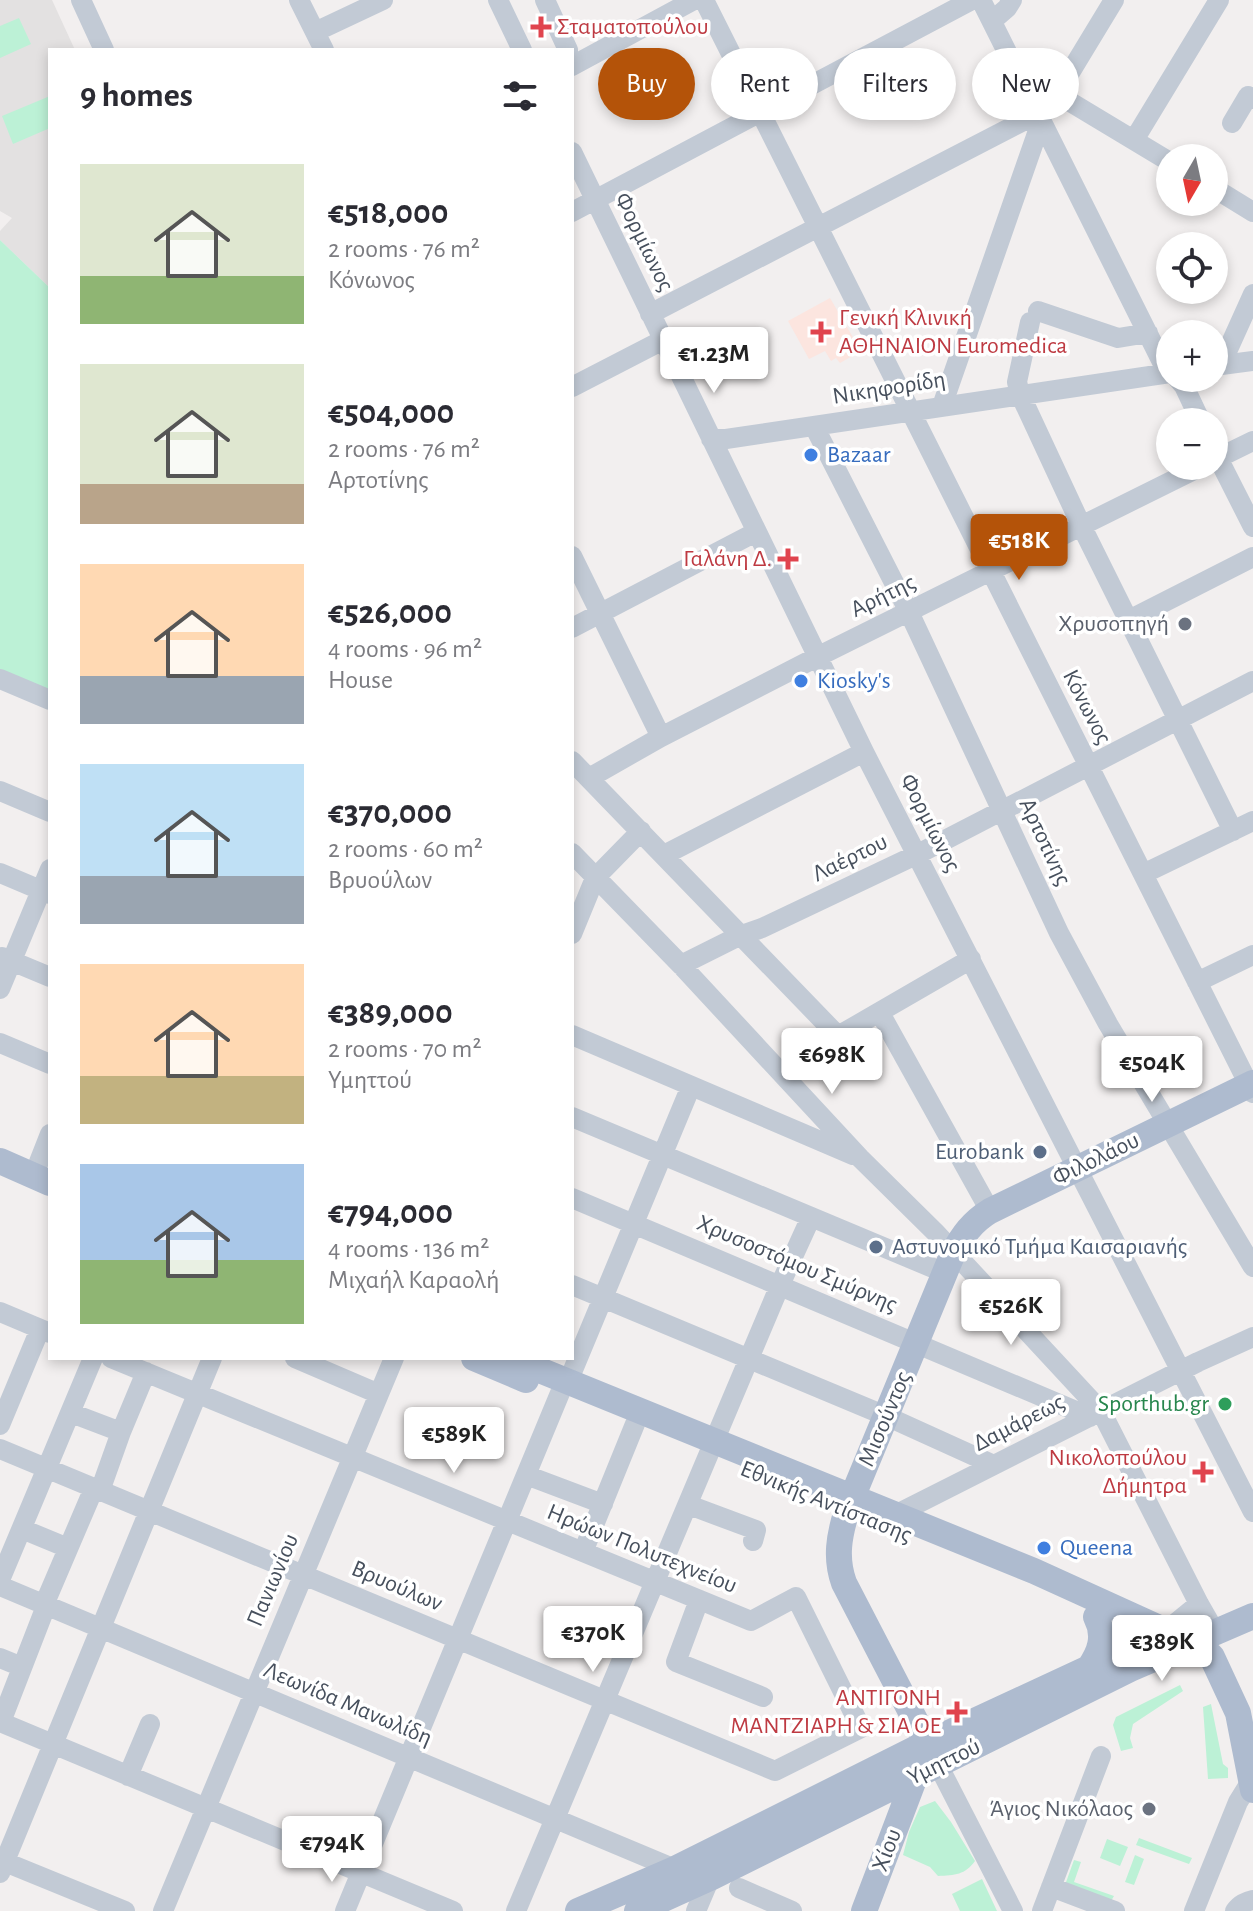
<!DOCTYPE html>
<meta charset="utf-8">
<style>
:root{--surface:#fff;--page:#f7f7f7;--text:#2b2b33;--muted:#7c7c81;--accent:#b45309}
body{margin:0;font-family:"Alegreya Sans",sans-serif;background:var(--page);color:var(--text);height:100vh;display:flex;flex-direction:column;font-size:30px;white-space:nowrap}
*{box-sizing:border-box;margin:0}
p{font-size:26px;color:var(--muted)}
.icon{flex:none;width:44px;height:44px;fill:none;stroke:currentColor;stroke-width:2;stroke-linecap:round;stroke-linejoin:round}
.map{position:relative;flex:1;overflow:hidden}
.sheet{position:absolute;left:48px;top:48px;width:526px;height:1312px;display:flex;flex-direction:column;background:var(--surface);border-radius:0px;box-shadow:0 4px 12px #0003}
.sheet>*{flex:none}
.top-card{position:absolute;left:598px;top:48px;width:534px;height:72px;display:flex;gap:16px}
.needle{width:52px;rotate:189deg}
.tools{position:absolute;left:1156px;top:144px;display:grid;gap:16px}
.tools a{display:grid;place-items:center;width:72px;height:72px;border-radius:50%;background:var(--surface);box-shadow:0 4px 12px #0003;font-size:40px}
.price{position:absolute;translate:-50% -68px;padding:0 18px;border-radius:8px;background:#fff;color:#222;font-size:26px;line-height:52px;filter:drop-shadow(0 2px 4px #0008)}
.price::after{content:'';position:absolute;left:50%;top:48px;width:24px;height:18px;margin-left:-12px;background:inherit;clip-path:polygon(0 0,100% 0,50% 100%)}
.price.selected{background:var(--accent);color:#fff}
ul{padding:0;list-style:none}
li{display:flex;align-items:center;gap:24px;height:200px;padding:0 32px}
li span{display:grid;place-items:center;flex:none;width:224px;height:160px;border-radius:0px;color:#555}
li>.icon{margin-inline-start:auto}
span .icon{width:96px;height:96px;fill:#fffc;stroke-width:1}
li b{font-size:34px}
h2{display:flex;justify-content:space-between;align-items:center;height:96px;padding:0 32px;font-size:34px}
.chip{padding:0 28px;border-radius:36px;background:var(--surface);box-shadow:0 4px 12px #0003;font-size:28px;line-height:72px}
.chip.selected{background:var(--accent);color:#fff}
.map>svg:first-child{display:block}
.education{fill:#e3e1e1}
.medical{fill:#fce5df}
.green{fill:#bcf1d6}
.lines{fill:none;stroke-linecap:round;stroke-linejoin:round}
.minor{stroke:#c2cad5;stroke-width:20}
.major{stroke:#aebbcf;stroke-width:26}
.health-dot{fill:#e0444e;stroke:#fff;stroke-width:3}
.shop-dot{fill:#3f7fe0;stroke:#fff;stroke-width:3}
.worship-dot{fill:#6b7280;stroke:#fff;stroke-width:3}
.service-dot{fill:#5c6f8a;stroke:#fff;stroke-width:3}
.leisure-dot{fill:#2e9e5b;stroke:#fff;stroke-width:3}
.labels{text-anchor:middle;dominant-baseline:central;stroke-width:7;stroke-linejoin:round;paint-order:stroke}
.health-label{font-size:24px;fill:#be3a42;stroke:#fff;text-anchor:end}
.street-label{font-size:24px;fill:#47505d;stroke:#fff}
.shop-label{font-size:24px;fill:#366cbe;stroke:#fff;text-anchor:start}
.worship-label{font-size:24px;fill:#5b616d;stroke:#fff;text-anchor:end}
.service-label{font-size:24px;fill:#4e5e75;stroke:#fff;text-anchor:end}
.leisure-label{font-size:24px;fill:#27864d;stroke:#fff;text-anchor:end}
</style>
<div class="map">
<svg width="1253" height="1911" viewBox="0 0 1253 1911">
<rect width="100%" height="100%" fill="#f2efef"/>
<!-- education -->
<path class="education" d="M0,0H52L75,50H50V288L0,240V231L12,218L0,211Z"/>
<!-- medical -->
<path class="medical" d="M830,298L861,351L840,363L836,358L831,361L825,351L809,359L788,321Z"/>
<!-- green -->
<path class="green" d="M19,18L31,44L0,58V26Z
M50,96V128L13,144L2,116Z
M0,240L50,288V692L0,671Z
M1180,1685L1183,1691L1133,1724L1130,1738L1133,1748L1121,1751L1113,1725L1116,1717Z
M1211,1704L1223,1764L1228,1768V1778L1208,1779L1203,1707Z
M935,1801L951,1822L975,1861C965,1875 955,1875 938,1876L930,1867L903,1855L909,1832L920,1807Z
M1139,1838L1192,1858L1189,1864L1136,1845Z
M1107,1839L1128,1847L1120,1866L1100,1858Z
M1135,1855L1144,1859L1134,1885L1125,1882Z
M1074,1860L1081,1862L1074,1882L1114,1896L1111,1901L1065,1885Z
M982,1879L997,1911H960L952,1894Z"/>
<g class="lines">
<!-- minor -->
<path class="minor" d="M81,0L104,50
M299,0L324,50
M498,0L522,50
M545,0L568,50
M704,0L1253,1093
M981,0L1162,362L1170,370
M992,21L1007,8L1012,0
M315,32L383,0
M572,66L694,0
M1057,94L1170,162
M1232,123L1248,96L1253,99
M1134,140L1219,0
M572,152L864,752L1253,1512
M1214,188L1253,212
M572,212L972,0
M1038,311L1118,338L1148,333
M650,314L1037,114L1057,94L1114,0
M1030,322L1017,382L1020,394L1081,525L1233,831
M1221,365L1253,294
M1214,366L1253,361
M1177,378L1184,386L1201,422
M572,387L663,340
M942,406L1041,122
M814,426L909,612L1059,933L1108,1024L1253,1267
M711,439H726L1170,373
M1214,450L1253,527
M1214,460L1253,441
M572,556L661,737
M1129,620L1253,557
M572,628L756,532
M0,679L50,700
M572,761L838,1036L971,959
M589,778L661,737L817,657L1202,466
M0,791L50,812
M572,853L681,965L860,1158L935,1232L1101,1411L1199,1604L1215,1632
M664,855L864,752
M0,873L50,894
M1143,874L1253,821
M572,934L595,878L641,831
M2,957L50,977
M681,965L739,936L762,928L918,854L1253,681
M1197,982L1253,955
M0,989L50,869
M880,1013L990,1211
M572,1035L853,1155
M0,1043L50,1064
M572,1117L945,1273
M39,1162L50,1134
M572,1198L1090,1417
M572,1285L886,1416L994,1465
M0,1312L50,1333
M295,1358L379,1394
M568,1382L691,1086
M71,1413L121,1432
M0,1425L40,1329
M0,1449L775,1771L861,1728L796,1597L751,1621L111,1358
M526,1475L603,1504
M100,1491L121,1432L146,1372
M689,1505L756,1530L753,1541
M895,1515L1198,1362L1253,1337
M22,1529L68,1548
M583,1552L635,1424
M0,1580L93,1358
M0,1586L675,1869
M699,1600L676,1662L763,1697
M44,1605L94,1488
M1166,1631L1199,1604
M0,1658L22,1667
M0,1722L453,1911
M1,1722L46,1606
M933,1755L1013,1911
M128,1776L150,1724
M0,1860L125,1911
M0,1873L212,1358
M1051,1887L1115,1911
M739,1888L792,1911
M163,1911L394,1358
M345,1911L560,1393
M516,1911L780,1285L811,1217
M696,1911L710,1878
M1042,1911L1101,1756
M1194,1911L1238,1802L1251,1781
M1235,1911C1240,1904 1245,1902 1253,1900"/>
<!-- major -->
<path class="major" d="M0,1161L50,1183
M474,1358L526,1380
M510,1358L1034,1571L1166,1631L1197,1641L1212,1657L1238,1713L1253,1790
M1089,1668C1100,1652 1106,1636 1096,1617
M927,1743L844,1583C835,1558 839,1536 847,1510L953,1253C963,1235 972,1222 990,1211L1253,1083
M578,1911L675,1869L927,1743L1149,1640L1166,1631
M637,1911L710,1878L1130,1669L1253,1616
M864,1911L918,1769"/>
</g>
<!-- markers -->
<g class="health-dot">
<path d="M537 15h8v8h8v8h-8v8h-8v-8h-8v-8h8z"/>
<path d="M817 320h8v8h8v8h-8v8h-8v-8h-8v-8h8z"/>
<path d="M784 547h8v8h8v8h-8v8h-8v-8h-8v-8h8z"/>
<path d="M1199 1460h8v8h8v8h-8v8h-8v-8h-8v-8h8z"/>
<path d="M953 1700h8v8h8v8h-8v8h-8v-8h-8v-8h8z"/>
</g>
<g class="shop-dot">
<circle cx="811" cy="455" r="8"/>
<circle cx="801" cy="681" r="8"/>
<circle cx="1044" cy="1548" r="8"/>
</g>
<g class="worship-dot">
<circle cx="1185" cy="624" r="8"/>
<circle cx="1149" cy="1809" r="8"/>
</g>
<g class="service-dot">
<circle cx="1040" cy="1152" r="8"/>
<circle cx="876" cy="1247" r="8"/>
</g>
<circle class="leisure-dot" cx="1225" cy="1404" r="8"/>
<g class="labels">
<!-- health labels -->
<g class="health-label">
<text x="557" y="27" text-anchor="start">Σταματοπούλου</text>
<text x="839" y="318" text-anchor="start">Γενική Κλινική<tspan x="839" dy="28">ΑΘΗΝΑΙΟΝ Euromedica</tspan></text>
<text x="772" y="559">Γαλάνη Δ.</text>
<text x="1187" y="1458">Νικολοπούλου<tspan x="1187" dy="28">Δήμητρα</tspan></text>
<text x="941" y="1698">ΑΝΤΙΓΟΝΗ<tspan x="941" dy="28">ΜΑΝΤΖΙΑΡΗ &amp; ΣΙΑ ΟΕ</tspan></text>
</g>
<!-- street labels -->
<g class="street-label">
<text transform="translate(644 242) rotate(64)">Φορμίωνος</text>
<text transform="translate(889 388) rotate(-9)">Νικηφορίδη</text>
<text transform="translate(883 596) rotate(-26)">Αρήτης</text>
<text transform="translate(1087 707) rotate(63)">Κόνωνος</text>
<text transform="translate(930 823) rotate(63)">Φορμίωνος</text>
<text transform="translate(1045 842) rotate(65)">Αρτοτίνης</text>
<text transform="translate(850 858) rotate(-26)">Λαέρτου</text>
<text transform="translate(1096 1159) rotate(-26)">Φιλολάου</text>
<text transform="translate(797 1264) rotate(23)">Χρυσοστόμου Σμύρνης</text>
<text transform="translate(885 1419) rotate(-67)">Μισούντος</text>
<text transform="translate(1019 1423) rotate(-27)">Δαμάρεως</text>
<text transform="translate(826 1502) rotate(22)">Εθνικής Αντίστασης</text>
<text transform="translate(642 1549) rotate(22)">Ηρώων Πολυτεχνείου</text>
<text transform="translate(273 1580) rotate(-67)">Πανιωνίου</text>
<text transform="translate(397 1586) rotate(23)">Βρυούλων</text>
<text transform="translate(348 1704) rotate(23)">Λεωνίδα Μανωλίδη</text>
<text transform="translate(944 1762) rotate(-26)">Υμηττού</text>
<text transform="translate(887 1850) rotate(-69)">Χίου</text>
</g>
<!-- shop labels -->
<g class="shop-label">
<text x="827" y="455">Bazaar</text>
<text x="817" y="681">Kiosky's</text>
<text x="1060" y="1548">Queena</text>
</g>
<!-- worship labels -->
<g class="worship-label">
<text x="1169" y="624">Χρυσοπηγή</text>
<text x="1133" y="1809">Άγιος Νικόλαος</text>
</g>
<!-- service labels -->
<g class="service-label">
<text x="1024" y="1152">Eurobank</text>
<text x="892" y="1247" text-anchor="start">Αστυνομικό Τμήμα Καισαριανής</text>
</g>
<!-- leisure labels -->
<g class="leisure-label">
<text x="1209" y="1404">Sporthub.gr</text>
</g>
</g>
</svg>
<div class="tools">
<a><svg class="needle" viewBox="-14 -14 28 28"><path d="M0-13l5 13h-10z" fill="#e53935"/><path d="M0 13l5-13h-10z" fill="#7c7c81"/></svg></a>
<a><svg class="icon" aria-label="locate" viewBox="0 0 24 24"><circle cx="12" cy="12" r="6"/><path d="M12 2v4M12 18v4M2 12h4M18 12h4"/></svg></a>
<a>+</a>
<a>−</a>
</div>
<b class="price" style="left:714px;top:395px">€1.23M</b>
<b class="price selected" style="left:1019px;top:582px">€518K</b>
<b class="price" style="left:832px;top:1096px">€698K</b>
<b class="price" style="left:1152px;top:1104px">€504K</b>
<b class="price" style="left:1011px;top:1347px">€526K</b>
<b class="price" style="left:454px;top:1475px">€589K</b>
<b class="price" style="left:593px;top:1674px">€370K</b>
<b class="price" style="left:1162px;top:1683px">€389K</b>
<b class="price" style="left:332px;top:1884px">€794K</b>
<div class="top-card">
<a class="chip selected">Buy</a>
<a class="chip">Rent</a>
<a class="chip">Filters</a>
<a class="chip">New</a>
</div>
<section class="sheet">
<h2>9 homes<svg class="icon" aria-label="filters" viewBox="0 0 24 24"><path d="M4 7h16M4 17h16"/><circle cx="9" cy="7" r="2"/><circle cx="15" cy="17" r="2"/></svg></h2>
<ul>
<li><span style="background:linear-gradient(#dfe7d0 70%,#8fb573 0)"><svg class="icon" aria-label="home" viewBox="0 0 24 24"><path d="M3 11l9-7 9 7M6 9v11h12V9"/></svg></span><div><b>€518,000</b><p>2 rooms · 76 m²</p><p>Κόνωνος</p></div></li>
<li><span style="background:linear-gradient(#dfe7d0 75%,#b9a48a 0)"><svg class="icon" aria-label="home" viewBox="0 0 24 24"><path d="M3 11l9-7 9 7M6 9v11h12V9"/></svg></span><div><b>€504,000</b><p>2 rooms · 76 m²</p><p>Αρτοτίνης</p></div></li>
<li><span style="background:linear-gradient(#ffd9b3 70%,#9aa5b1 0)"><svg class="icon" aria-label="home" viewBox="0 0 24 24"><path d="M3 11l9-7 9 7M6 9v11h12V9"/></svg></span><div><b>€526,000</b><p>4 rooms · 96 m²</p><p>House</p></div></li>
<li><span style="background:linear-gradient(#bfe0f5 70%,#9aa5b1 0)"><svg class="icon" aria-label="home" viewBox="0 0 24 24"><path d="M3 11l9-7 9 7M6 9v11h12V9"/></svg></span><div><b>€370,000</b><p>2 rooms · 60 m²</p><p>Βρυούλων</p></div></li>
<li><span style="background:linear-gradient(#ffd9b3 70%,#c2b280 0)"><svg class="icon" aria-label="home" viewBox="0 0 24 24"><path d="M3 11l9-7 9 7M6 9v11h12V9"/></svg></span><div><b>€389,000</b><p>2 rooms · 70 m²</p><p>Υμηττού</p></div></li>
<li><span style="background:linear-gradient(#a9c7e8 60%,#8fb573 0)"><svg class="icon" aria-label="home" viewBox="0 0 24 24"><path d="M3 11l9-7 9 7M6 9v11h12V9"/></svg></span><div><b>€794,000</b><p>4 rooms · 136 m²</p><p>Μιχαήλ Καραολή</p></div></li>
</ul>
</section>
</div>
